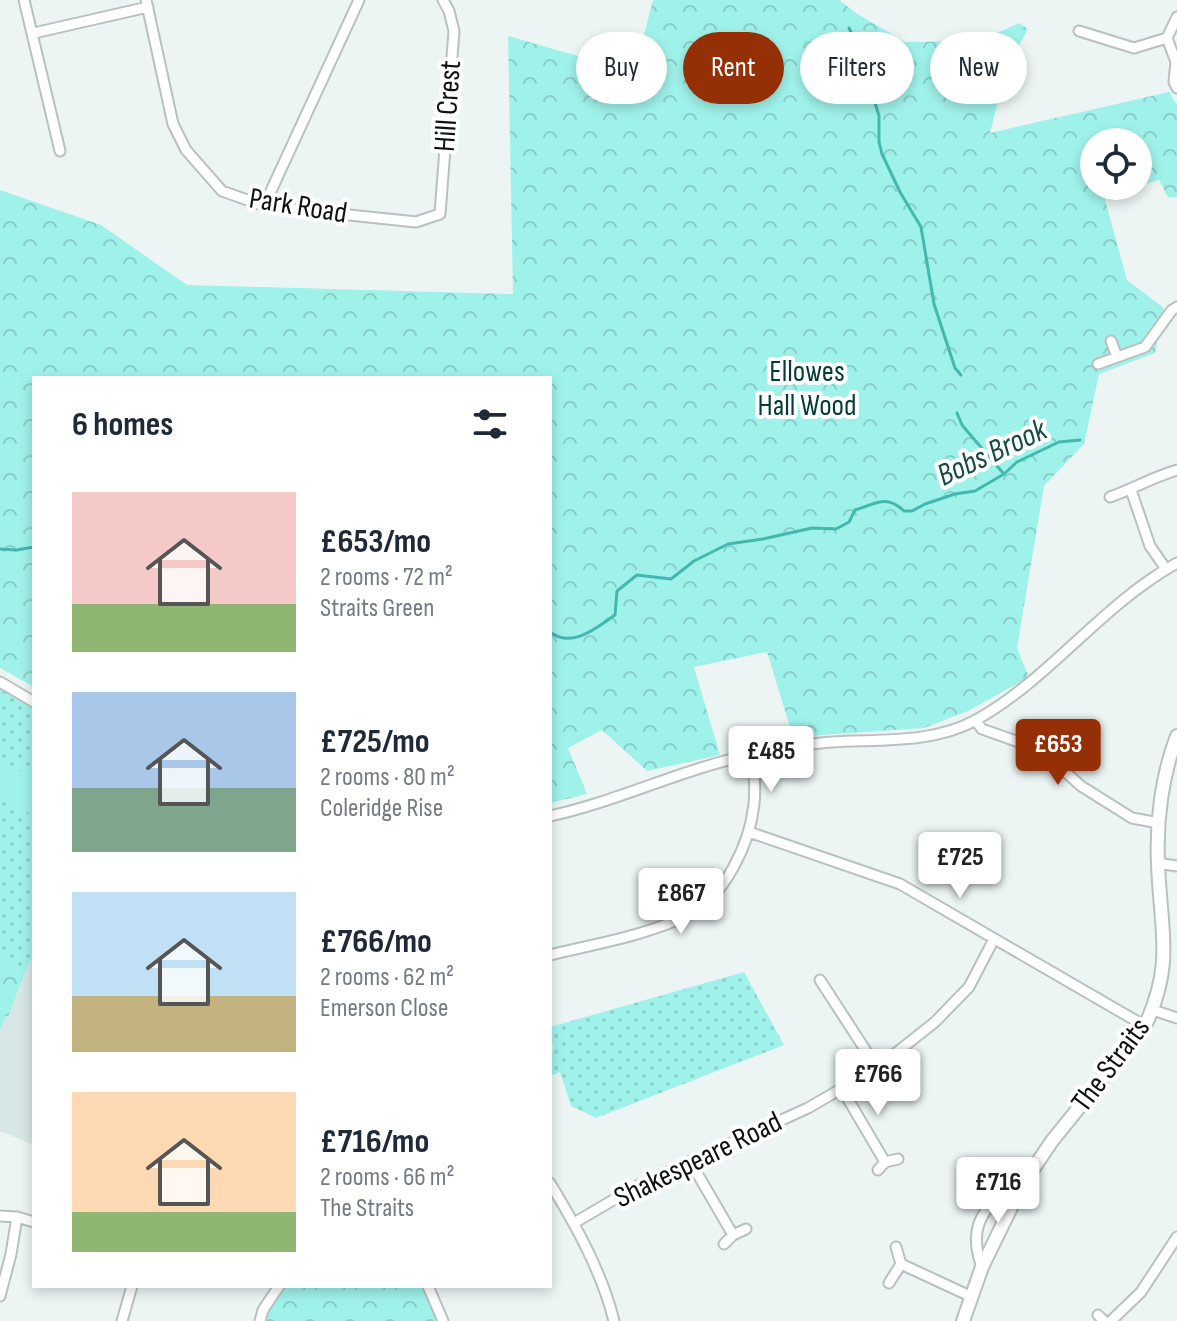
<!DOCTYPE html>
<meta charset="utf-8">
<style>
:root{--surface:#fff;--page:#f6f6f7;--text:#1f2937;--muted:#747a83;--accent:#952f05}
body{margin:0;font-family:"Sofia Sans Condensed",sans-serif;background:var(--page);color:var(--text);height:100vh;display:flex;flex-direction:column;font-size:30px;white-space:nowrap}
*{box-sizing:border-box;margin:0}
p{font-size:26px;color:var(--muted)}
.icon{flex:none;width:44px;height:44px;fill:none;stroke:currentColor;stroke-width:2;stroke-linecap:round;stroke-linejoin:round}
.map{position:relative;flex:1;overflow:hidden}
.panel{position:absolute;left:32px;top:376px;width:520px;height:912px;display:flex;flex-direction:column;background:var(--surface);border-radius:0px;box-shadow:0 4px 12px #0003}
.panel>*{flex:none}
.top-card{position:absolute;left:576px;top:32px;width:480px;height:72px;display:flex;gap:16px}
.tools{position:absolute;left:1080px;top:128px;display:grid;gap:16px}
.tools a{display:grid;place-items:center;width:72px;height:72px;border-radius:50%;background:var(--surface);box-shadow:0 4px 12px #0003;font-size:40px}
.price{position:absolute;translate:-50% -68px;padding:0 18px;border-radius:8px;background:#fff;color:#222;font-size:26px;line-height:52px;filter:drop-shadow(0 2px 4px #0008)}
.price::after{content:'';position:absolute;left:50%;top:48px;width:24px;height:18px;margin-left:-12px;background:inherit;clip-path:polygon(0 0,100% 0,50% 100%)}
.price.current{background:var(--accent);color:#fff}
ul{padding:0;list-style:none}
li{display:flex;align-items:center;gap:24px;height:200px;padding:0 40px}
li span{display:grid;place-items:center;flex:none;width:224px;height:160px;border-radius:0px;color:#555}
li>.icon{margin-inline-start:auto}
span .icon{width:96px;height:96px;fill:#fffc;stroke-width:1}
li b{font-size:34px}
h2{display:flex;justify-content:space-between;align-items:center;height:96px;padding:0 40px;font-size:34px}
.chip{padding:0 28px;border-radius:36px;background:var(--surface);box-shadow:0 4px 12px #0003;font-size:28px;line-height:72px}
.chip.current{background:var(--accent);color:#fff}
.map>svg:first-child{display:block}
.built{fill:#d6e7e5}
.grass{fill:url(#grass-dots)}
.forest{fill:url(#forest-crowns)}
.garden{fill:#9ff2ea}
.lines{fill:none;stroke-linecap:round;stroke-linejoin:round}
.stream{stroke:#42b8af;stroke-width:3}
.minor-casing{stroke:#b8c1c0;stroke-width:13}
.tertiary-casing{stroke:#b8c1c0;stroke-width:16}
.minor{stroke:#fff;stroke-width:9}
.tertiary{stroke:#fff;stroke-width:12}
.labels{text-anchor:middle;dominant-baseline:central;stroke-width:8;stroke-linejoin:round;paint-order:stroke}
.street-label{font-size:30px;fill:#0e1110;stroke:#fff}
.park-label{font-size:30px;fill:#023b37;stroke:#fff}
.water-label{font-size:32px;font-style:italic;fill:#184b47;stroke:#fff}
</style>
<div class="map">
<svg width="1177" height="1321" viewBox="0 0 1177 1321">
<defs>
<pattern id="grass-dots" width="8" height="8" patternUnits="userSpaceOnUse" patternTransform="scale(2)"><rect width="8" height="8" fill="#9ff2ea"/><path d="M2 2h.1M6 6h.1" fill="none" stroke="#88cec8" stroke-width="1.8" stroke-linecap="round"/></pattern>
<pattern id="forest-crowns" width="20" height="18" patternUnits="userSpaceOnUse" patternTransform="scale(2)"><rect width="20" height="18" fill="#9ff2ea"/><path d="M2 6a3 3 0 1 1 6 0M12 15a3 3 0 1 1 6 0" fill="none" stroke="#88cec8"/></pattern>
</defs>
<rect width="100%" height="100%" fill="#ecf5f4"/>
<!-- built -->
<path class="built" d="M34,952V1145L0,1131V960L26,969Z"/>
<!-- grass -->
<path class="grass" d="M0,688L34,709V952L0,1030Z
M744,972L784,1045L596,1118L571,1106L560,1072L550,1076V1051L553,1049L550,1027Z"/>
<!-- forest -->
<path class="forest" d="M653,0H839L856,13L905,42L979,41L1019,23L1028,29L1006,70L990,133L1169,92L1177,105V197H1168L1159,180L1138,186V142H1094V186H1137L1104,196L1127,280L1164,308L1155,353L1099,374L1084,444L1044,486L1017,648L1029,677L968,711L924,728L793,737L767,652L694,667L720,755L647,771L602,730L568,748L587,794L550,803V378H34V687L0,668V190L101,225L187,285L513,294L508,36L578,56L638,57Z
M0,960L26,969L8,1017L0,1013Z
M283,1286H422L439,1321H263Z"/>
<!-- garden -->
<path class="garden" d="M0,762L34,777V804L30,813L0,800Z"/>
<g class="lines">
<!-- stream -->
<path class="stream" d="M849,28L858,46L879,116V142L882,154L900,192L921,227L934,304L955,368L961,375
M957,413L962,425L1003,473
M0,549L16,550L34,547
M550,632C572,649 596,628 615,615L617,591L637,575L671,579L694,561L728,544L763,539L812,528L836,529L849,522L855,510C876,504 886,494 904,511H912L925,504L955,494L975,491L1004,474L1017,462L1059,442L1080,440"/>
<!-- minor casing -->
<g class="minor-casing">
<path id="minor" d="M24,0L60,151
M146,0L173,124L186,150L222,191L264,206L416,222L440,214L454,31L449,11L443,0
M1177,17L1167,38L1176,62L1174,82L1177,88
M1079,31L1134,48L1167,38
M34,33L148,7
M264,206L359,0
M1111,341L1117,357
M1098,364L1145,347L1172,310L1177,307
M1131,490L1150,546L1166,569
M1110,497C1133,489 1153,477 1177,470
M0,682L34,702
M975,720L982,729L1041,750L1081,786L1132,818L1159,823
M550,816C619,801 684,768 754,754C780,749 806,744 832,742C880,739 932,744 976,720C1051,678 1101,605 1177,563
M749,832L900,884L1145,1026
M1158,863L1177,866
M550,955C595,944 644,936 686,916C725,898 750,843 754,804C756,787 754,771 752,755
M820,980L877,1068
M1153,1010L1177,1018
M842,1089L885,1162
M690,1161L733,1235
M878,1170L885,1162L898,1159
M550,1183C576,1226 602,1272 614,1321
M0,1216L17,1217L34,1222
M574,1223L637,1186L808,1108L877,1068L935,1022L969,987L994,939
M724,1244L733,1235L746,1229
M901,1264L972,1297
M982,1267C967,1227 983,1202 1021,1187
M889,1283L901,1264L896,1247
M428,1286L443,1321
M0,1296L11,1254L17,1217
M1098,1315L1104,1321
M122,1321L132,1286
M260,1321L263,1310L279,1286
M1111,1321L1141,1292L1177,1237"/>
</g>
<!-- tertiary casing -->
<g class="tertiary-casing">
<path id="tertiary" d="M963,1321L982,1267L1021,1187L1052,1141L1145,1026C1175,962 1160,929 1158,863C1156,821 1162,775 1177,736"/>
</g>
<!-- minor -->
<use href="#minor" class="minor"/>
<!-- tertiary -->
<use href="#tertiary" class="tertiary"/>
</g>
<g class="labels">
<!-- street labels -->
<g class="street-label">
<text transform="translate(448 106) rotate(-86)">Hill Crest</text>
<text transform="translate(298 206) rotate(9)">Park Road</text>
<text transform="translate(1111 1065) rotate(-53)">The Straits</text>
<text transform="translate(698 1160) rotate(-26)">Shakespeare Road</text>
</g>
<!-- park labels -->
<g class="park-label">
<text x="807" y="372">Ellowes<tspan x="807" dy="34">Hall Wood</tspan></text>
</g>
<!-- water labels -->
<g class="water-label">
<text transform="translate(992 453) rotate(-25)">Bobs Brook</text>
</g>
</g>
</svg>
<div class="tools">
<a><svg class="icon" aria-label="locate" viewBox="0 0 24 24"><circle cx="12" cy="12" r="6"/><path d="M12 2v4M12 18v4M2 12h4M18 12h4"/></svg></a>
</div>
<b class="price current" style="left:1058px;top:787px">£653</b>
<b class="price" style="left:771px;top:794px">£485</b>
<b class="price" style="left:960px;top:900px">£725</b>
<b class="price" style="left:681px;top:936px">£867</b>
<b class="price" style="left:878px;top:1117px">£766</b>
<b class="price" style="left:998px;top:1225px">£716</b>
<div class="top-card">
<a class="chip">Buy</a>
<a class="chip current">Rent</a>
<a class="chip">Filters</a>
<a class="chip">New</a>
</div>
<section class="panel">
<h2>6 homes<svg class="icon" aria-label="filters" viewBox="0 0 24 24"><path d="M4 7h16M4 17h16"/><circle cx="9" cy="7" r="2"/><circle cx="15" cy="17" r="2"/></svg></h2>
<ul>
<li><span style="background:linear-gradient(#f6c9c9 70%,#8fb573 0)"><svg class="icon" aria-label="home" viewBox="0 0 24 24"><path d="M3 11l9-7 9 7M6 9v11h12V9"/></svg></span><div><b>£653/mo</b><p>2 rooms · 72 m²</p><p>Straits Green</p></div></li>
<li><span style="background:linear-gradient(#a9c7e8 60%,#7fa58c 0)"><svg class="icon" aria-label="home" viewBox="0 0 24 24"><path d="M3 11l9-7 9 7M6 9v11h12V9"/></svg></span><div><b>£725/mo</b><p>2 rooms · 80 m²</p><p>Coleridge Rise</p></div></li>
<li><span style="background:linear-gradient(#bfe0f5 65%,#c2b280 0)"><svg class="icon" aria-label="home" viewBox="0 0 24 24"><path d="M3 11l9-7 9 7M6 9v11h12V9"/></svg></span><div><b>£766/mo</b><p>2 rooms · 62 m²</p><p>Emerson Close</p></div></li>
<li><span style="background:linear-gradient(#ffd9b3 75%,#8fb573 0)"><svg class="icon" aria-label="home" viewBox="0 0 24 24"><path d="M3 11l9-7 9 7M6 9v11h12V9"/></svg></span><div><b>£716/mo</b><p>2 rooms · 66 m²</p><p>The Straits</p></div></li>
</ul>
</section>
</div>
